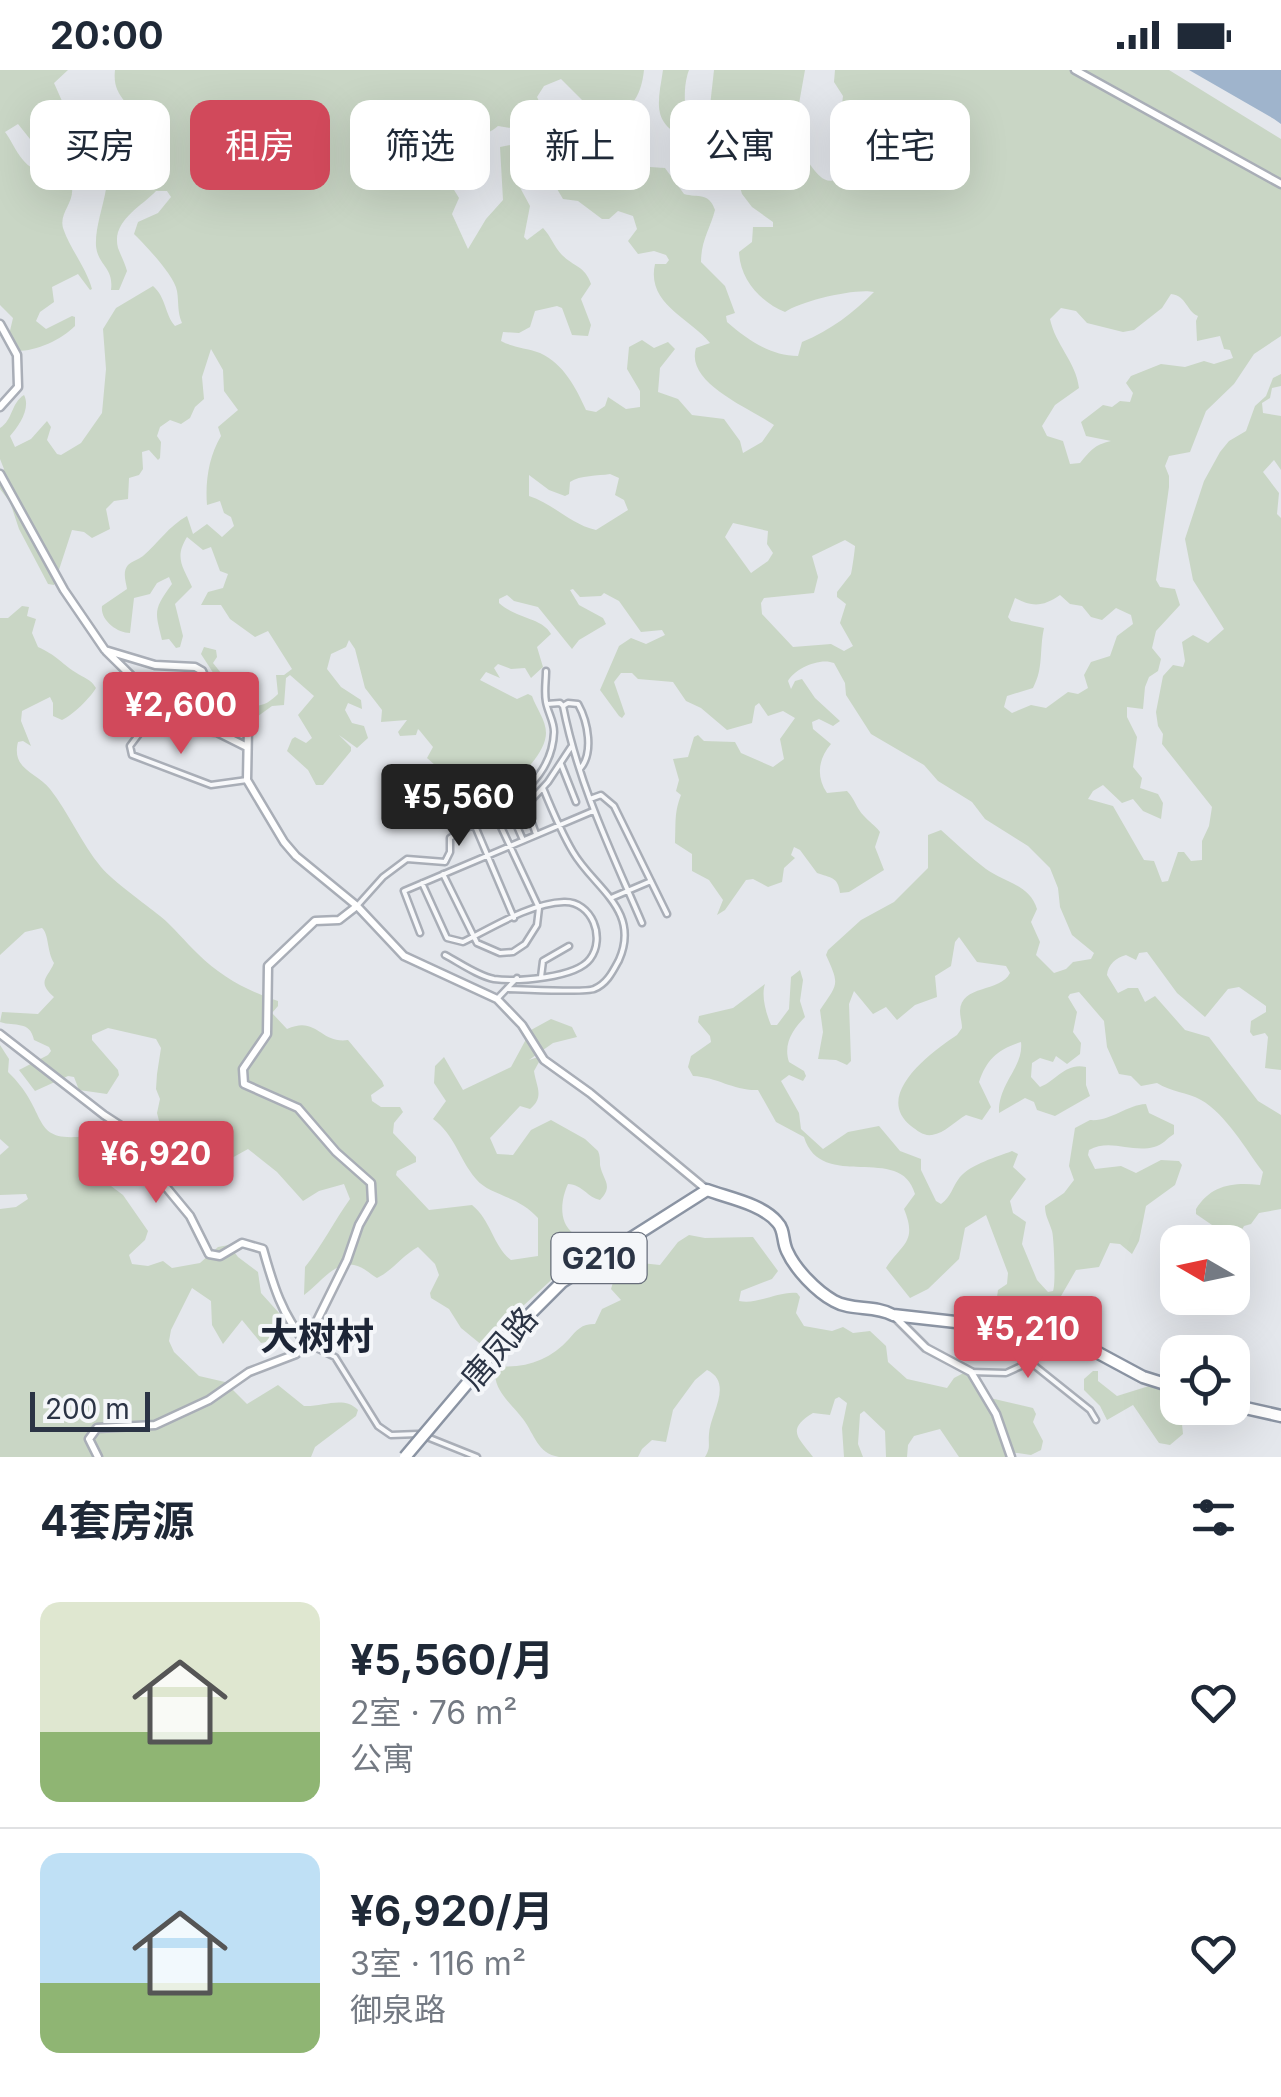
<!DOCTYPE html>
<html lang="zh">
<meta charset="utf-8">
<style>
:root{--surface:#fff;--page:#f6f6f7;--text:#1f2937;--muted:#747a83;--line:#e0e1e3;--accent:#d1495b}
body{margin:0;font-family:Inter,"Noto Sans SC",sans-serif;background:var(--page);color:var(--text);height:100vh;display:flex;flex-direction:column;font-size:38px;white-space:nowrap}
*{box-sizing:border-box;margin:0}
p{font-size:32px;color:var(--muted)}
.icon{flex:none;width:55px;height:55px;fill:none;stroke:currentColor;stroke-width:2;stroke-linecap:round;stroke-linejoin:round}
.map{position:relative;height:1387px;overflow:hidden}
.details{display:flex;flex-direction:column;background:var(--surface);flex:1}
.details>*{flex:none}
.guide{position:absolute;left:30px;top:30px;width:1222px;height:90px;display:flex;gap:20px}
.needle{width:65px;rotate:279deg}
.fabs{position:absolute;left:1160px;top:1155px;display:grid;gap:20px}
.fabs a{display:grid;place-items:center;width:90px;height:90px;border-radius:20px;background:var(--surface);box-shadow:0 10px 40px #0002;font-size:50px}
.scale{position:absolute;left:30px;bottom:25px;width:120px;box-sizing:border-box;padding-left:10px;border:5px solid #2b3445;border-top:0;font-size:28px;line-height:35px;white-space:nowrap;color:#2b3445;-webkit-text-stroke:8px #f4f6f9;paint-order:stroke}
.price{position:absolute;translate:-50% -85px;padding:0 22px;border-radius:10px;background:var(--accent);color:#fff;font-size:32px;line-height:65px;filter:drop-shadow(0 2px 5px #0008)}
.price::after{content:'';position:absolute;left:50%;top:60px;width:30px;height:22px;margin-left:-15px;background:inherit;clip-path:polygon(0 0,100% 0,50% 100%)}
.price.current{background:#222;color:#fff}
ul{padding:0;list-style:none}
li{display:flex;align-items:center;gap:30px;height:250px;padding:0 40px}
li+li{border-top:2px solid var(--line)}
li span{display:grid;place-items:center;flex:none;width:280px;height:200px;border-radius:20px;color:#555}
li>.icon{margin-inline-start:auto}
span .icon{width:120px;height:120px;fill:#fffc;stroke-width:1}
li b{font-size:42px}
h2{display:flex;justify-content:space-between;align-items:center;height:120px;padding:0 40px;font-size:42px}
.tag{padding:0 35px;border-radius:20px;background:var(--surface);box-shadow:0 10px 40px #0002;font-size:35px;line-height:90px}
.tag.current{background:var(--accent);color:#fff}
.status{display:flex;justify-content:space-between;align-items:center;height:70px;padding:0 50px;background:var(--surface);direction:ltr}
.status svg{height:28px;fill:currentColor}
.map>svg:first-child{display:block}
.green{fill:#c9d6c5;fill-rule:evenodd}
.water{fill:#9fb4cc}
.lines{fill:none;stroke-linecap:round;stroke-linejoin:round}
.street-casing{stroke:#a9aeb7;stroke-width:9}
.secondary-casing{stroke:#a9aeb7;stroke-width:11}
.highway-casing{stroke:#8b94a3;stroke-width:15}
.street{stroke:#f7f8fa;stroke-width:4}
.secondary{stroke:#fff;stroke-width:6}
.highway{stroke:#fff;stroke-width:10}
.highway-bridge-casing{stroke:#8b94a3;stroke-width:15;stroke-linecap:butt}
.highway-bridge{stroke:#fff;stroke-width:10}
.labels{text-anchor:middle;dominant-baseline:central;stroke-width:8;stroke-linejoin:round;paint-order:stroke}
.shield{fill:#f4f6f9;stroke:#676e7b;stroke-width:2.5}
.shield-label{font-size:30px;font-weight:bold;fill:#2b3445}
.street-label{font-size:32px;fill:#2b3445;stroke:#f4f6f9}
.quarter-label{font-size:38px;font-weight:bold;fill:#1d2536;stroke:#f4f6f9}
</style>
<div class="status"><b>20:00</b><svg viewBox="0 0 49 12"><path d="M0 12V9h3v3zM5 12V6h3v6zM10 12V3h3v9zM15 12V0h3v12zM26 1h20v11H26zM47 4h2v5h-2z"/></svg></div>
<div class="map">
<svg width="1281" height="1387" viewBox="0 0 1281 1387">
<rect width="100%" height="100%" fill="#e4e7ec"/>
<!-- green -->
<path class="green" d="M0,0H68L54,13L70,49L67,56L50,69L61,77C77,69 80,45 100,42C92,59 74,72 59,82L46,71L30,69L18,54L5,62C14,74 20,93 36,100C51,106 61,102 72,118C74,133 59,143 63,158C70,179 86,197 92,219L90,220L78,204L52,217L54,232L40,242L36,251L46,259L72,246L75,247V256C61,270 37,281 17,281L9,265L13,248L0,235Z
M115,0H644C641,28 629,48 598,46L561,9L544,16L537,27C544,43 555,45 568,55C585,69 589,89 590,109L608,120L617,109L636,119L639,115L635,100L625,92L639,79L650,97L665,98L684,124C698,128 709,122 715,140C710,159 701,171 701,192L725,216L735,243L726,246L727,252C748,270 770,286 798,286L802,272C830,261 854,242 874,222C855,218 801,231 785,242C761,232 740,210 739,182L752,172L753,157H773V152L752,137L742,124L729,81L709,45L714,0H805L792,73C810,86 821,128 844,103L837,74L843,26L834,12L835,0H1169L1281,69V266L1254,284L1234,314L1206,341L1190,382L1169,386L1165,396L1169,406V417L1156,510L1160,517L1175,519L1180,535L1156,561L1152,578L1161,589L1158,601L1149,607L1145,617L1143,639L1127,637V647L1137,667L1133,697L1142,708L1140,718L1158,724L1163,733L1161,749L1143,741L1133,729L1122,733L1103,715L1093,721L1088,729L1113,736L1144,790L1154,791L1162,812L1168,811L1178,782H1184L1191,791L1202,790V771L1209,756L1212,737L1162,674L1163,664L1158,656L1156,642L1163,606L1173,595L1183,597L1185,591L1182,572L1193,565L1208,573L1224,559L1193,510L1185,469L1204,411L1220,382L1229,371L1246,361L1255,336L1266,326L1273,308L1281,304V316L1272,318L1270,328L1262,333L1263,343L1281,346V400L1274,390L1263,402L1279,423L1277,444L1281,448V1000L1265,998L1268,967L1265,963L1253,966L1250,962L1251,951L1266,942V936L1239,917L1228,919L1205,947L1177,923L1147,882L1139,883L1136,890L1126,885C1116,888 1108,894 1107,905L1118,923L1128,918H1138L1145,932L1155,926L1185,960L1209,967L1258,1031L1281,1045V1139L1259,1143L1251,1154L1244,1156C1228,1183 1243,1196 1234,1225L1232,1172H1221L1212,1155L1196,1144V1139C1211,1115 1233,1112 1260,1115L1263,1102C1246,1080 1226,1044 1201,1030C1187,1022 1171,1022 1157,1013L1141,1016L1131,1006L1119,1004L1107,977L1104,951L1079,922L1070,924L1068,927L1077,942L1073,962L1081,973L1080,984L1067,994L1056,986L1053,992L1040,988L1032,993L1031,1007L1040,1017C1057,1010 1066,992 1086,997V1015L1090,1026L1055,1046L1037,1040L1034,1032L1025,1028L999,1043C998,1013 1024,997 1021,972C997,980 987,989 979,1012L991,1037L982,1050L966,1045C955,1051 945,1063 932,1065C923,1066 918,1061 911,1056C872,1025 933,981 957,965L962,958C962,952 960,947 960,941C961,914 1000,923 1010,903L1006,896L977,892L959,867L955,872L951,896L935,906L937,927L915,935L897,950L886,937L873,944L854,921L849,934L851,991L847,995L836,990L818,989L823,962L820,940C838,913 840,916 826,885L828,880L861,850L894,832L928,798V765L941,760C956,773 970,787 986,799C1004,812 1030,815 1037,839L1031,852L1040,872L1036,885L1054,903L1066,899L1073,892L1091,889L1094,883L1072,865L1060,837L1058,818L1050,798L1028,776L985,749L972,732L938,711L924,695L871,664L846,625L845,613L834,593C820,587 794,599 788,611L791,619L795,611L802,609L815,628L840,651L833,656L819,649L812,652L813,659L831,674C818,689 816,707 827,723L847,721C855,729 856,738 864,746C869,752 875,755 880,762L875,777L884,800L849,822L840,823C838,806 830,808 817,803L800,780L794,777L791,785L795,788L784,798L782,812L768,817L753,809L746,810L725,840L717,845L723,830L709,810L692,801V784L675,773C676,753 674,743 681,725L676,721L679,710L673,689L688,687L694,667L698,665L704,671L735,672L741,683L773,697L784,689L780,669L795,648L783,641L768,646L759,633L755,636L752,653L727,660L701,638L686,631L673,612L638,609L632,603H621L614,612L625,644L622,648L619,646L600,620L619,576L631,568L646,574L665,565L662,560L641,562L619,531L604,523L601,526L580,527L573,519L570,520L579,535L603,548L606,554L579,570L572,579L538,537L514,531L507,525L499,529V533C517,549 543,548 551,564L537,577L543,597L531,608L525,598L511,599L498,594L494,598L500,608L486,602L480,610L517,629L528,624L532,626C536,638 546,650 546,663C546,687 506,722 485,732L478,721L457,735H453L452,710L427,688L433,677L420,661L418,659L416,665L400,666L398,662L407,650L381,652L382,640L365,618L355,579L349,570L346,577L331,584L327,599L341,617L361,630L362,639L348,633L345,640L352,653L364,656L368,668L357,678L339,665L351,677V681L323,715H316L308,700L287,681L292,669L295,667L306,673L312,668L298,645L314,626L290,605L286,608L284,635L272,636L254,649L237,640L201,584L204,577L216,580L217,587L213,593L221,603L236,612L254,636C264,636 271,631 278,624L276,605H284L292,599L268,561L255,567L230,549L221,535H201L208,522L223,518L228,504L220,501L211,477L203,480L187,467C174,488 183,497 192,517L175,534L183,566L180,577L176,578L169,569L162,570C155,541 153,540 172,514L169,507L157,513L150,524L134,528L130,563C117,563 100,550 102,536L127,519C126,512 122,502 128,495C132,491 138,490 143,486C158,473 169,456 187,446L193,464L207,454L222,467L234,456L231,447L224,443L220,431L207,435C205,411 209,386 221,366L218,357L238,340L224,321L223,300L211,279L202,307L204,329L195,337L190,348L181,354L170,350L160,357L157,366L161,372L160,388L158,390L149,380L142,382L143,399L139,405L129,408L128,429L114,431L106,439L110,459L92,468L84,462L72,460L54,515L48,514L19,459L10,432L0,419V403L4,399L0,389V358C13,350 11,333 24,325C31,338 19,356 10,366L15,377L31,369L47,351L51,357L47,370L57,384L61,385L81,373L102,343L106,299L103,259L116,238L153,216C166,227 165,245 175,256L182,253C177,241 179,233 177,221C174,205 146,176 134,164L138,152L158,143L171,127L167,121H156C141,137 111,151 118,178C121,186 125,193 127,201L119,220H111C114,197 98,196 96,176C95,158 103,137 106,119L95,109C99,99 97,91 100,82C104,67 123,60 133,50C129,28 112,27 115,0ZM498,56L530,61L534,72L548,88L544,97L563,129L578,131L602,149H609L618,141L633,146L637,159L628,171L638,184L654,181L666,185L669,190L666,194H655C646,234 690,248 710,273L696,278C685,313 750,338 774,355L762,372L743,383L740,371L724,349L692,345L678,329L658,322L660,298L675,279L668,272L654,278L642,270L629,277L627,299L640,321V337L626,339L608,327L605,336L596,342L586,340C576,318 564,294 540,283C528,278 514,278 501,271L503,262L519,263L530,257L535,241L557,236L562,238L572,265L588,266L591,255L581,229L591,214C585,196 574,197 562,185C554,177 551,166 543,158L527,170L524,167L530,136L517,112L515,74L500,77L503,130L486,149L468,179L452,144L459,128L451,115V75C467,66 483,69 498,56ZM1171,224C1187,226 1186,241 1198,246L1196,251L1197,271L1220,266L1224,279L1230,280L1233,288L1214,294L1204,291L1185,297L1161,294L1131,306L1126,313L1133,323L1130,332L1120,331L1112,337L1103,335L1081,352L1086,366L1111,371C1094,375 1091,380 1080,393L1070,394L1063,371L1047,366L1042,356L1055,335L1079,318C1076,292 1055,274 1050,249L1061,238L1076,241L1087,253L1123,262L1134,260L1162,238ZM610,404L619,408L615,425L624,430L628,440L596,460C570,454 554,434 529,426V405L549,420L565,426L569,424L570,412C580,405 598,406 610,404ZM733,453L768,461L767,474L773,483L768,491L751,503L725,467ZM845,470L855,476C855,479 852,501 851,504L837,522V527L846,534L840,553L853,576L844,581L831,574L793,577L762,544L761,533L764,528L814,523L818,507L812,486ZM1060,525L1070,534L1082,536L1091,547L1102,550L1116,538L1131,545L1133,554L1117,566L1110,586L1091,592L1084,605L1088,618L1078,624L1068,622L1046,638L1031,635L1012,643L1004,637L1007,626L1033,618C1044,597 1039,581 1044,558L1011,551L1008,547L1015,528C1032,537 1043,537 1060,525Z
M663,0H689C680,24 690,44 680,65C651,51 659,28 663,0Z
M22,536L29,537L27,546L36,549L32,563L38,577C56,585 60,592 75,602C85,609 90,608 96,618C91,627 72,646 62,650L53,646V633L50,627L22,641L21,651L31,676L23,671L18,672C11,700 37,702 50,719C69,743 81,773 101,797C114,812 144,833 160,846C174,857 185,872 198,884C221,907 248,921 278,931V936L272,943L287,959C317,945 320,974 348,970L382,1011L384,1016L371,1025L372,1031L381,1037H400L403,1042L394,1053L393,1063L416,1087V1092L397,1101L396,1105L429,1140L472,1135C491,1150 493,1176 511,1190L538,1186V1148C518,1125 490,1126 476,1109C459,1089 455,1065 433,1049L446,1031L434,1013L435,996L444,987L463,1020L511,997L531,960L551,949L572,957L577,967L553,973L529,990L538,987L539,992L534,1001C536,1016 545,1027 530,1039L520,1036L490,1068L497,1084L513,1085L531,1060L551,1050L585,1069L598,1081C600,1085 600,1090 600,1095C603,1111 614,1115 600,1130C587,1127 583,1115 568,1114C561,1129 558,1152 573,1163C583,1170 587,1167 593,1178L578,1193L560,1202L485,1271L483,1276L461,1258L449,1239L431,1228L430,1223L439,1205L435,1194L418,1177C403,1185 392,1201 377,1208C370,1204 362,1196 354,1195C332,1192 319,1215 304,1225L305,1197C322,1176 334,1151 350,1129L344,1114L319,1121L303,1131L277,1102L248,1079L230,1089L205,1093L176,1111L151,1118C139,1103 120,1092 107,1113L123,1125L148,1161L145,1170L129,1185L132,1194L148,1196L163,1191L172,1198L200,1193L218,1177L229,1175L238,1187L258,1202L261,1223L289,1254L271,1271L261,1273L242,1250L223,1274L212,1255L211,1231L192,1218L171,1260L169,1271L174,1282L199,1306L225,1312L247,1334L278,1315L304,1336C323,1337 344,1325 358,1340L356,1346L315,1377L311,1387H0V1139L16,1137L28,1129L26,1124L0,1125V1085L9,1077L0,1069V975L9,989L8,1002C55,1047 23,1079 105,1063L107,1054L112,1052L131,1068L141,1070L152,1095L166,1096L170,1093L157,1043L160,1029L156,1019L157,1004L161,978L156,969L108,958L92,965V970L118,1000L119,1005L107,1024L79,1020L74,1007L68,1006L35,1021L19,1000L48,985L51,981L49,977L34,970C30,950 15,957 0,952L2,942L38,944L54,927C36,911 48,908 54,893C47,882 49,864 42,858L25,862L0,885V548H8Z
M800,900L803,910L800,931L805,947C793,959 783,974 789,992L804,1001L806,1006L803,1011L789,1005L781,1011L799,1043L801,1059L823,1079L848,1062L879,1056L900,1081L921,1089V1100L936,1131L941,1134C952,1126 952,1117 960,1107C971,1094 997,1087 1012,1081L1018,1084L1013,1097L1026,1109L1010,1131L1013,1143L1026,1152L1022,1174L1037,1210L1048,1222L1053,1221C1056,1215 1054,1168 1052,1161C1049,1151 1045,1146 1045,1136L1064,1123L1074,1110L1069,1096L1075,1058L1090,1050C1110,1052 1126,1035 1146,1034L1149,1043L1174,1055V1064C1166,1069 1163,1075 1154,1077C1131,1083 1110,1068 1089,1080L1088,1085L1095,1099L1121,1096L1136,1103L1161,1090L1179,1091L1182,1095L1175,1115L1146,1136L1139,1171L1132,1184L1120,1174L1110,1173L1099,1197L1076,1200L1049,1247L1035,1258C1019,1253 1008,1239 997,1227L998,1220L1007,1214L1008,1203L986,1145L965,1158L959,1189L928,1219L910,1228L886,1198C901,1174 918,1173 904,1139L915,1124C901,1072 821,1123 804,1067L776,1052L758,1020C734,1021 717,1007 693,1006L688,997L691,986L711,972L710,966L698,952L699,946L733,938L765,914C761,926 766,943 771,955H777L789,939L791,907Z
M689,1165L705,1168L753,1167L778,1201L772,1209L741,1221L739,1231C758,1235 778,1221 797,1223L800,1227L796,1243L804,1256L832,1261L843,1257L853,1263L870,1261L886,1276L888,1292L907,1309L947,1318L954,1308L973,1298L990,1328L1033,1338L1036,1344L1033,1352L1043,1371L1041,1380L1031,1385L1010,1382V1387H959L940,1359L914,1366L908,1375L907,1387H886L885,1361L864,1341L860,1344L858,1374L863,1387H844L842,1358L847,1333L839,1327L835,1329L830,1345L813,1343C785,1360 799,1368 813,1387H705C711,1377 708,1375 709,1364C710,1344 734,1313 707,1300L695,1310L673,1340L666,1372L652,1370L642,1379L638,1387C613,1387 583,1387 559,1387C537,1383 535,1365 523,1349C511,1333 489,1317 497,1296C525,1299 550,1290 569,1269C577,1260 581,1254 595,1254L602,1239L621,1230L611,1219L614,1209H620L641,1193L660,1195L678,1172Z
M1093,1301H1098V1311L1117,1326L1165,1311V1331L1182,1354L1183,1364L1170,1375L1159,1373L1133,1335L1107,1350L1100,1336L1084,1320V1309Z"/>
<!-- water -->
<path class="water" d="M1189,0H1281V54L1274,49Z"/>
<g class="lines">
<!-- street casing -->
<g class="street-casing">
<path id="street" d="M547,634L560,633L563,636C578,713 611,781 642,853
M160,636L130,676L132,685L211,715L247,710
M563,636L568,633L578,634C588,652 594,683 580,699
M561,694L576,732
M590,729L601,725L614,736L667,844
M509,738L523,770
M475,756L514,848
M536,764L526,736L548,712L571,677
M443,804L477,873L500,883L513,882L525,874L537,855L539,838L495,744
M422,813L447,868L463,872C493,857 531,833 564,832C592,831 606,868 590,889C576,908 517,912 494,909C478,906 460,893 445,885
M611,828L651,811
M357,836L383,807L407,789L445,792L450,782V768C491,742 552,720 554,662C554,651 548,643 546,632C544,622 546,611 546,601
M420,863L404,821L593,741
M541,907L543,891L569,876
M508,919C524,919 585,923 594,919C607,914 613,901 619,890C641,840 594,818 573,782C561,762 552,740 543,718
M497,929L517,908
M306,1273L335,1287L378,1356L391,1365L418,1364
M1030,1292L1090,1340L1096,1350
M971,1302L1006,1303L1030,1292L1060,1267
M427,1367L477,1387"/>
</g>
<!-- secondary casing -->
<g class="secondary-casing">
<path id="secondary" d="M1075,0L1281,114
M0,254L17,285L18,317L0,337
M0,404L64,520L105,580L155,595L195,597L202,601C218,636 211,636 248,657L247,710L284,772L296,786L357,836L404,886L497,929L522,955L544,990L590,1023L707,1120
M106,581L174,648L195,660L217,662L247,677
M0,964L104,1045L141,1069L151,1099L190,1146L209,1184L220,1186L242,1173L263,1179C273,1215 282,1245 306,1273
M894,1246L926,1278L971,1302L996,1344L1011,1387
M98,1387L89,1369L97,1358L155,1355L209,1330L249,1302L296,1284L306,1273L347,1190L359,1155L372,1132L371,1113L336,1082L298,1038L244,1014L243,999L267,964L268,896L315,851L339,850L357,836"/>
</g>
<!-- highway casing -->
<g class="highway-casing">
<path id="highway" d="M503,1271L562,1212L707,1120C729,1128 762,1134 777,1152C785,1160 782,1171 787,1181C795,1199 816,1221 834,1231C851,1241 875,1235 893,1245L1063,1264L1143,1307L1178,1318
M1232,1335L1281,1346"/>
</g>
<!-- street -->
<use href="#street" class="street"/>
<!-- secondary -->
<use href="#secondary" class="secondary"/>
<!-- highway -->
<use href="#highway" class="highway"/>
<!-- highway-bridge casing -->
<g class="highway-bridge-casing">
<path id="highway-bridge" d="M405,1387L503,1271"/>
</g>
<!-- highway-bridge -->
<use href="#highway-bridge" class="highway-bridge"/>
</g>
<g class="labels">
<!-- shield labels -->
<rect class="shield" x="551.5" y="1163" width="95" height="50" rx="8"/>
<g class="shield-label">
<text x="599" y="1188">G210</text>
</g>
<!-- street labels -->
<g class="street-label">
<text transform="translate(499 1278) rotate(-49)">唐凤路</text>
</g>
<!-- quarter labels -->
<g class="quarter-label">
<text x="317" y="1266">大树村</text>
</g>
</g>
</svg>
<div class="fabs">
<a><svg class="needle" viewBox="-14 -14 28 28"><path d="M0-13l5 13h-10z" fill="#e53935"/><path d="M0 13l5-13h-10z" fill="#747a83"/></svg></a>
<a><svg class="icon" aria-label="locate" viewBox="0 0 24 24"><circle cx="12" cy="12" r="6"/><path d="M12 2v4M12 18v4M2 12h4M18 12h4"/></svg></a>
</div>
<div class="scale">200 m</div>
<b class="price" style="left:181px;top:687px">¥2,600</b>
<b class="price current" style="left:459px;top:779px">¥5,560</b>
<b class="price" style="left:156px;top:1136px">¥6,920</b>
<b class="price" style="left:1028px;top:1311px">¥5,210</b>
<div class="guide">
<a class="tag">买房</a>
<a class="tag current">租房</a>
<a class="tag">筛选</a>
<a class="tag">新上</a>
<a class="tag">公寓</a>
<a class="tag">住宅</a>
</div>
</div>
<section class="details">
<h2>4套房源<svg class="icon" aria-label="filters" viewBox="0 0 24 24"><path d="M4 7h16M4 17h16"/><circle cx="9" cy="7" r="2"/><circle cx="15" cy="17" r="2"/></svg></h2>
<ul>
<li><span style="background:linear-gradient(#dfe7d0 65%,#8fb573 0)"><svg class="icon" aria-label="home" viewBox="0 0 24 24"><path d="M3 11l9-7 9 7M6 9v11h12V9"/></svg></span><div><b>¥5,560/月</b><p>2室 · 76 m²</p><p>公寓</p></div><svg class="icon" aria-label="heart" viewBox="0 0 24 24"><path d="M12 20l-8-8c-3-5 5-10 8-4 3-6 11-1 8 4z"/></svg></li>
<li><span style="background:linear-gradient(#bfe0f5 65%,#8fb573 0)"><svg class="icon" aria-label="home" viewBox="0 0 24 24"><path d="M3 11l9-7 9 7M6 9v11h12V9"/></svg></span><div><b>¥6,920/月</b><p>3室 · 116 m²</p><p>御泉路</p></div><svg class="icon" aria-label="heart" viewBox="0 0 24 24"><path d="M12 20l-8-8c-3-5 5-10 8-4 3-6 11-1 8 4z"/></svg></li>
</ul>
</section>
